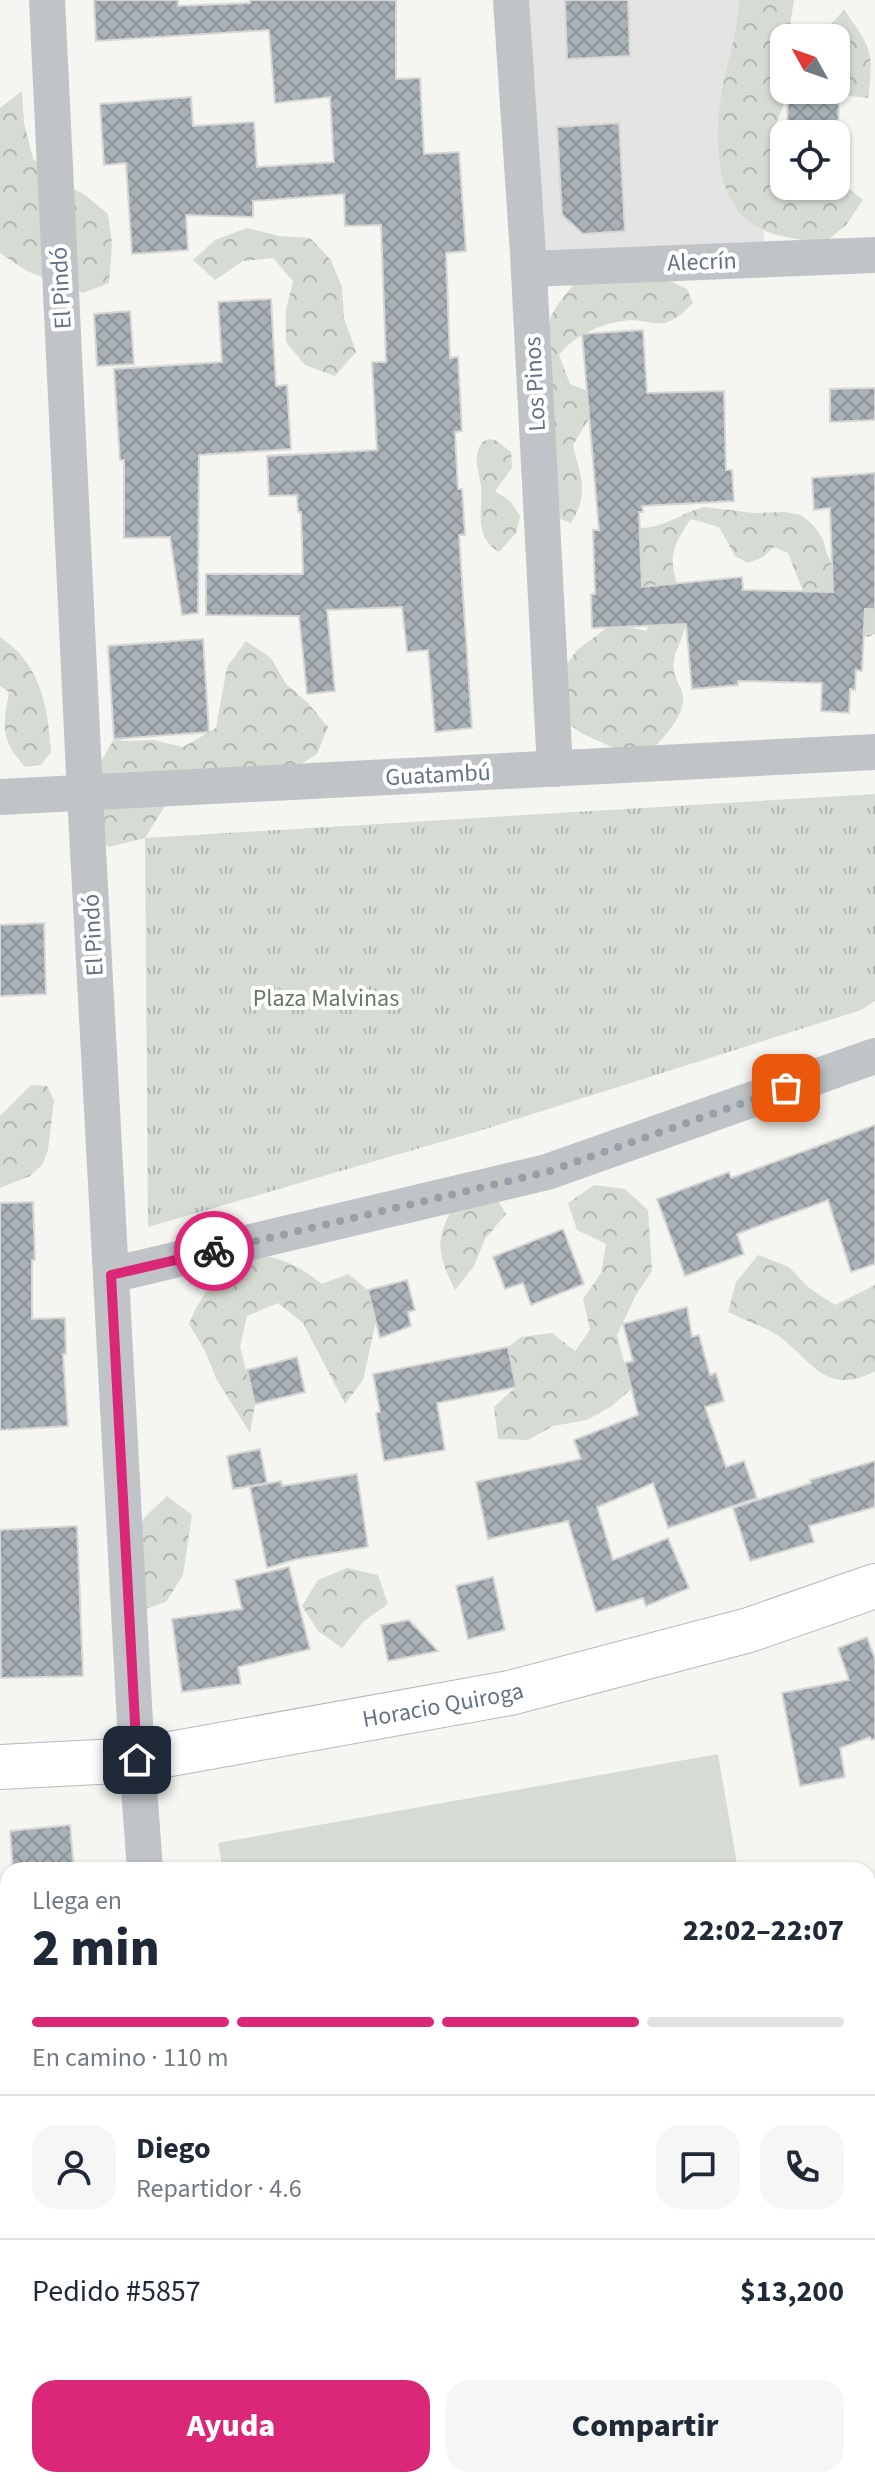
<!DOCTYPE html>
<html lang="es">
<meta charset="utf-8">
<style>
body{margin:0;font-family:"Source Sans 3",sans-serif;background:#f6f6f7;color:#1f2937;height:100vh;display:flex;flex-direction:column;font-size:30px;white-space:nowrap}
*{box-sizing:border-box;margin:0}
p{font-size:26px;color:#747a83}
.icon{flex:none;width:44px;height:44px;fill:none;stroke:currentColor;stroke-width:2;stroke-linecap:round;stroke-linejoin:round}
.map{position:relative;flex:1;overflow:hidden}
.panel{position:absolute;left:0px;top:1862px;width:876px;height:626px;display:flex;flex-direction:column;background:#fff;border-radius:24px 24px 0 0;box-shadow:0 2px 6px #0004}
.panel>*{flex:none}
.needle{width:52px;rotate:310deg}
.controls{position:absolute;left:770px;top:24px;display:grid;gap:16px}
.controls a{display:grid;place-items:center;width:80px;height:80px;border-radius:16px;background:#fff;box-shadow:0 2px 6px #0004;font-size:40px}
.pin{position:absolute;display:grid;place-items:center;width:68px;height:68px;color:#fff;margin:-34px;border-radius:16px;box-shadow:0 4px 12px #0006}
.courier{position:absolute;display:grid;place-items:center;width:80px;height:80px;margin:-40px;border:6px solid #db2777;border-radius:50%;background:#fff;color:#222;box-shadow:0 2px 10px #0007}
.summary em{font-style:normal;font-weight:800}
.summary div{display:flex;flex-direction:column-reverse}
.summary{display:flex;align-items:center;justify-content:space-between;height:136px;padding:0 32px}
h1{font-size:52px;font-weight:800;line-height:60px}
.bar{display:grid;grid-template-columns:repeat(4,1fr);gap:12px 8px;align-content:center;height:96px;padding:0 32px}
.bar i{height:10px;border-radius:6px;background:#e0e1e3}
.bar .current{background:#db2777}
.bar p{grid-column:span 4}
.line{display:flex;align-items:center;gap:20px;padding:0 32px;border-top:2px solid #e0e1e3}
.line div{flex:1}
.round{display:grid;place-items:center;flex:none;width:84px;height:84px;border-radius:24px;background:#f6f6f7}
.cta{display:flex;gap:16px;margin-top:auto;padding:16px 32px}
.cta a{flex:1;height:92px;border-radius:24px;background:#db2777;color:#fff;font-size:32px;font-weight:800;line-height:92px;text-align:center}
.cta a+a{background:#f6f6f7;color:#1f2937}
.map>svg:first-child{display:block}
</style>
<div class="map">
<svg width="875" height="2487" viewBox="0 0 875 2487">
<defs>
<pattern id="forest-crowns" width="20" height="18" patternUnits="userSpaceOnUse" patternTransform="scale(2)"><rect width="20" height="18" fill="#d6dcd3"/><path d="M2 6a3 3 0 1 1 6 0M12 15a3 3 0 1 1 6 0" fill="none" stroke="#b1b7b1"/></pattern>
<pattern id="park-tufts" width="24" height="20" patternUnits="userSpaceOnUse" patternTransform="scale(2)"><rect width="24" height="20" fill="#d6dcd3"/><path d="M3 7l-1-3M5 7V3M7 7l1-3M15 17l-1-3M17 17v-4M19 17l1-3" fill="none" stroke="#b1b7b1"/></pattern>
<pattern id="building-cross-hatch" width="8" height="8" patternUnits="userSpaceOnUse" patternTransform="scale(2)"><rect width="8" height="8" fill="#a9b1b6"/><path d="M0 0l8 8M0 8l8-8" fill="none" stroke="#8d9499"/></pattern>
</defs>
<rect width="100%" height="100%" fill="#f5f5f2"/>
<path fill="#e3e4e3" d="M527,0H755L764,245L544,252Z"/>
<g fill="url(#forest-crowns)">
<path d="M739,0H794L788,38H784V90H792L783,106L772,134L784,159V186H836V181H840L863,200L846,225L824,243C804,240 777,238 759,228C713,204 714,135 722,90C728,58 738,33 739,0Z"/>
<path d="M844,10C870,45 875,53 868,98L839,95L833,90H836V38H818Z"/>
<path d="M22,91L24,123L33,159L58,180L85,195L108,214L112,244L109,283L83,293L27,271L0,253V108Z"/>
<path d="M247,228L279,236L310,238L331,260L342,287L344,318L356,352L335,376L305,365L286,342V310L293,281L273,258L243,261L215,280L193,260L215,240Z"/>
<path d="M657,275L687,289L693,303C686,310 678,318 668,322C657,326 643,320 631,320C605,322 575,334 559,355L570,384L602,397L573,445C580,476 590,493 571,523L555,517L548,331L551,316L558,304L578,279Z"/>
<path d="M490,439L497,441L511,452L512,468L495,491L511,502L520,516L516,533L499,552C473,536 483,512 481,487C479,469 472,459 482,442Z"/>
<path d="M704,507L754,513L785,512L801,515L813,525L823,539L827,554L854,609H875V634L868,637L839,627L805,597L788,553L774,547L763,557L748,563L735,556L719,527L691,519C657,566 680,572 685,619C687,634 676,645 674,660C672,671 676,679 681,689C690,711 667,733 654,748L625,753L581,733L568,723L567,664L577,650L613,623L646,631L652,618L629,540L640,528C663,528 682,513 704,507Z"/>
<path d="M0,637C41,664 48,707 51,752L41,765L25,767C0,739 3,728 9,692L0,686Z"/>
<path d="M246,641L271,658L286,684L308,703L328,727L317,754L265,786L183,787L163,809L145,838L109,847L88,825L99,765L114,739L124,741L154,740L183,747L216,728L227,667Z"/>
<path d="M31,1085L47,1086L54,1100L48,1150L42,1165L30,1176L0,1188V1116Z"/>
<path d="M594,1185L625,1189L648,1210L652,1271L636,1295L617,1335L631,1389L612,1406L587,1420L553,1426L528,1440L498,1439L494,1407L516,1387L508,1347L521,1337L552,1333L575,1351L590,1330L583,1299L601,1273L606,1244L577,1230L568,1203Z"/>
<path d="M491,1189L506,1214L485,1239L474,1266L455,1290C433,1246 437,1237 459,1195Z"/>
<path d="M243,1253C278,1256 294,1262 322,1284L348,1274L368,1290L376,1321L363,1380L345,1404L303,1323L278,1303L247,1316L240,1347L255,1404L250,1433L217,1380L205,1351L189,1324C202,1292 217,1275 243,1253Z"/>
<path d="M758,1255L789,1267L809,1288L835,1305L875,1285V1371C829,1395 816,1367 784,1340C771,1329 744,1320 728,1312L736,1282Z"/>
<path d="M167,1496L192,1515L183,1575L166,1602L136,1612L131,1549L144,1518Z"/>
<path d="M347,1568L378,1575L388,1604L364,1621L342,1648L318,1631L302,1606L318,1580Z"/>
</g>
<path fill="url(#park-tufts)" d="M875,794V1001L861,1010L482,1130L148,1227L145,838Z"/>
<g fill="#d6dcd3">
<path d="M718,1754L738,1870H223L218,1843Z"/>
<path d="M868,1952H875V2095H872L868,2059Z"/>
</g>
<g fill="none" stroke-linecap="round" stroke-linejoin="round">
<g stroke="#bbc5ca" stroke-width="11">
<path d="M868,2360L875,2356"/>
<path d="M629,2487L643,2480"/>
</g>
</g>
<g fill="url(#building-cross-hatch)" stroke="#d6d6d4" stroke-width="2">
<path d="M94,0H178V6L250,3V0H396V79L420,78L424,154L459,152L466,251L446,253L450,358L458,357L462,431L455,432L458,489H462L465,535H459L472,728L435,732L428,650L407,652L402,607L327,610L335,691L307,694L299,616L206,615V574H303L301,512H298L297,495L269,496L267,456L377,450L372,362H386L381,225L345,226L344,194L253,201V217L186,215L188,250L132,254L126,163L104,165L100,104L191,97L193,126L254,122L257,167L334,162L330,97L275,103L269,30L96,41Z"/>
<path d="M565,0H628L630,56L567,59Z"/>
<path d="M788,94L839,95L838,134H787Z"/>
<path d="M619,123L625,231L583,234L562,215L557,127Z"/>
<path d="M271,299L276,386L287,385L291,449L199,455L198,613L182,615L170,537L124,538V460H120L114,369L222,362L218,302Z"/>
<path d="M130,311L134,364L97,366L94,314Z"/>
<path d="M643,330L647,393L724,391L726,470H732L734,501L642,506L643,512H639L642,587L742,577L743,590L833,592L830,508L814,510L812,478L875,473V609H865L862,671L856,670L855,690L850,689L849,713L821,711L822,683L738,681V685L692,689L686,624L592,628L591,594H595L593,530H599L582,334Z"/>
<path d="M875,388V420L830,422V389Z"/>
<path d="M203,639L209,732L114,739L108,646Z"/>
<path d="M44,923L46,994L0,996V925Z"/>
<path d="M875,1125V1264L851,1272L828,1200L737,1234L744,1254L685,1276L657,1199L729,1172L731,1178Z"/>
<path d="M33,1202L35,1260H32V1319L65,1318L66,1354H63L68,1426L0,1430V1203Z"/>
<path d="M563,1229L584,1284L531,1305L523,1283L505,1289L493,1257Z"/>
<path d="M407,1280L415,1310L408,1312L411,1326L380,1338L368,1290Z"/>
<path d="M687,1307L692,1337L699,1335L710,1375L716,1373L724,1401L705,1407L726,1467L744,1461L757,1498L668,1528L653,1483L597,1507L613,1560L668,1538L689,1588L646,1606L643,1598L596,1612L568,1521L488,1539L476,1482L581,1459L574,1440L638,1415L625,1363L633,1361L623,1324Z"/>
<path d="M508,1347L516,1387L437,1403L445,1450L384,1461L376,1413L380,1412L373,1374Z"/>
<path d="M297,1357L305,1392L255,1404L247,1370Z"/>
<path d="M260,1449L267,1483L233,1489L227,1456Z"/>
<path d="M875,1461V1507L809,1526L814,1542L750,1561L733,1508L811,1483L810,1480Z"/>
<path d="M357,1474L368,1547L297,1559L267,1568L250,1487L281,1481L282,1486Z"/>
<path d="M77,1526L83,1676L1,1678L0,1530Z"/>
<path d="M289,1567L310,1649L238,1667L241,1684L182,1692L172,1619L242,1609L235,1580Z"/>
<path d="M493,1577L505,1630L468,1639L456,1586Z"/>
<path d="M409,1620L438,1651L388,1661L381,1625Z"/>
<path d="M867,1637L875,1659V1739L871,1740L870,1737L840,1748L845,1777L800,1786L782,1693L849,1680L838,1648Z"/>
<path d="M70,1825L74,1870H13L10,1831Z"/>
</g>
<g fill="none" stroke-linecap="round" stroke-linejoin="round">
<defs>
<g id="secondary">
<path id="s1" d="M0,1767L137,1760L510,1693L749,1630L875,1586"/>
</g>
</defs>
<use href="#secondary" stroke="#b5b9be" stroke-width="46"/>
<g stroke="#c0c4c7" stroke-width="36">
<path d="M47,0L85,794L137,1760L145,1870"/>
<path d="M511,0L528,254L555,769"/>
<path d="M529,269L875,255"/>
<path d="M0,797L875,752"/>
<path d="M111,1275L547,1172L875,1056"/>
<path d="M0,2402L8,2401"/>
<path d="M189,2480L190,2487"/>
</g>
<use href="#secondary" stroke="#fff" stroke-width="44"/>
</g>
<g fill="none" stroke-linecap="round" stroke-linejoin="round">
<path stroke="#97a0a9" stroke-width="8" stroke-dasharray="0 14.4" d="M214,1251L547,1172L786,1088"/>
<path stroke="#db2777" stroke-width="10" d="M137,1760L111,1275L214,1251"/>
</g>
<g text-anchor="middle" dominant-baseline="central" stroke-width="8" stroke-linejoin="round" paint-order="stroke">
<g font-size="24" fill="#657382" stroke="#fff">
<text transform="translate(702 262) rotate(-2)">Alecrín</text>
<text transform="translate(61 288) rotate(-93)">El Pindó</text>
<text transform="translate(535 384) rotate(-93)">Los Pinos</text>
<text transform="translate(438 775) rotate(-3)">Guatambú</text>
<text transform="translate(93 935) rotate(-93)">El Pindó</text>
<text stroke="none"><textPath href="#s1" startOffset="448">Horacio Quiroga</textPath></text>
</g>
<g font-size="24" fill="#677963" stroke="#fff">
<text x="326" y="998">Plaza Malvinas</text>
</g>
</g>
</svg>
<div class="controls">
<a><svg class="needle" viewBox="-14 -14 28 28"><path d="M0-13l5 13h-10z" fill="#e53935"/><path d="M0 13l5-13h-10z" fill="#747a83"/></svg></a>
<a><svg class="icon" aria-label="locate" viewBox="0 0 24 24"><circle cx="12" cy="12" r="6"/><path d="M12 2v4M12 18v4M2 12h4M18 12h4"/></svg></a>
</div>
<div class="pin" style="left:786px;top:1088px;background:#ea580c"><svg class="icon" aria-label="bag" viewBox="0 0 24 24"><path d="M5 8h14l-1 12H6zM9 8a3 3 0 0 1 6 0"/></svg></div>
<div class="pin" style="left:137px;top:1760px;background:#1f2937"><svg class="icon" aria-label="home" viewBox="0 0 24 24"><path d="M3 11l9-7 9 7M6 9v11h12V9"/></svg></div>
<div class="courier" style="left:214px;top:1251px"><svg class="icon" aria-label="bike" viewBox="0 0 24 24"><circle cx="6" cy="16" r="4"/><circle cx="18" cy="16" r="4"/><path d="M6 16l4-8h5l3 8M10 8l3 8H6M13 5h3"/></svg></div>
<section class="panel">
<div class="summary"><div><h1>2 min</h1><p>Llega en</p></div><em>22:02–22:07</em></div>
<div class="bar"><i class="current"></i><i class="current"></i><i class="current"></i><i></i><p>En camino · 110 m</p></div>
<div class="line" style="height:144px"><a class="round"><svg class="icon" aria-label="person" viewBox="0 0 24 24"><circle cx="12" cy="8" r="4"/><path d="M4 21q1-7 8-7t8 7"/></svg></a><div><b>Diego</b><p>Repartidor · 4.6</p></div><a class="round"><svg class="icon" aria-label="chat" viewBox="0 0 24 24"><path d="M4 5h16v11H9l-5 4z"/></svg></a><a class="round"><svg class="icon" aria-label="phone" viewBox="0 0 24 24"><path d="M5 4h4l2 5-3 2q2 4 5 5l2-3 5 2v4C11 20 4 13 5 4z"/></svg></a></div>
<div class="line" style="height:104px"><div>Pedido #5857</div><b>$13,200</b></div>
<div class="cta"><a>Ayuda</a><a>Compartir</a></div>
</section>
</div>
